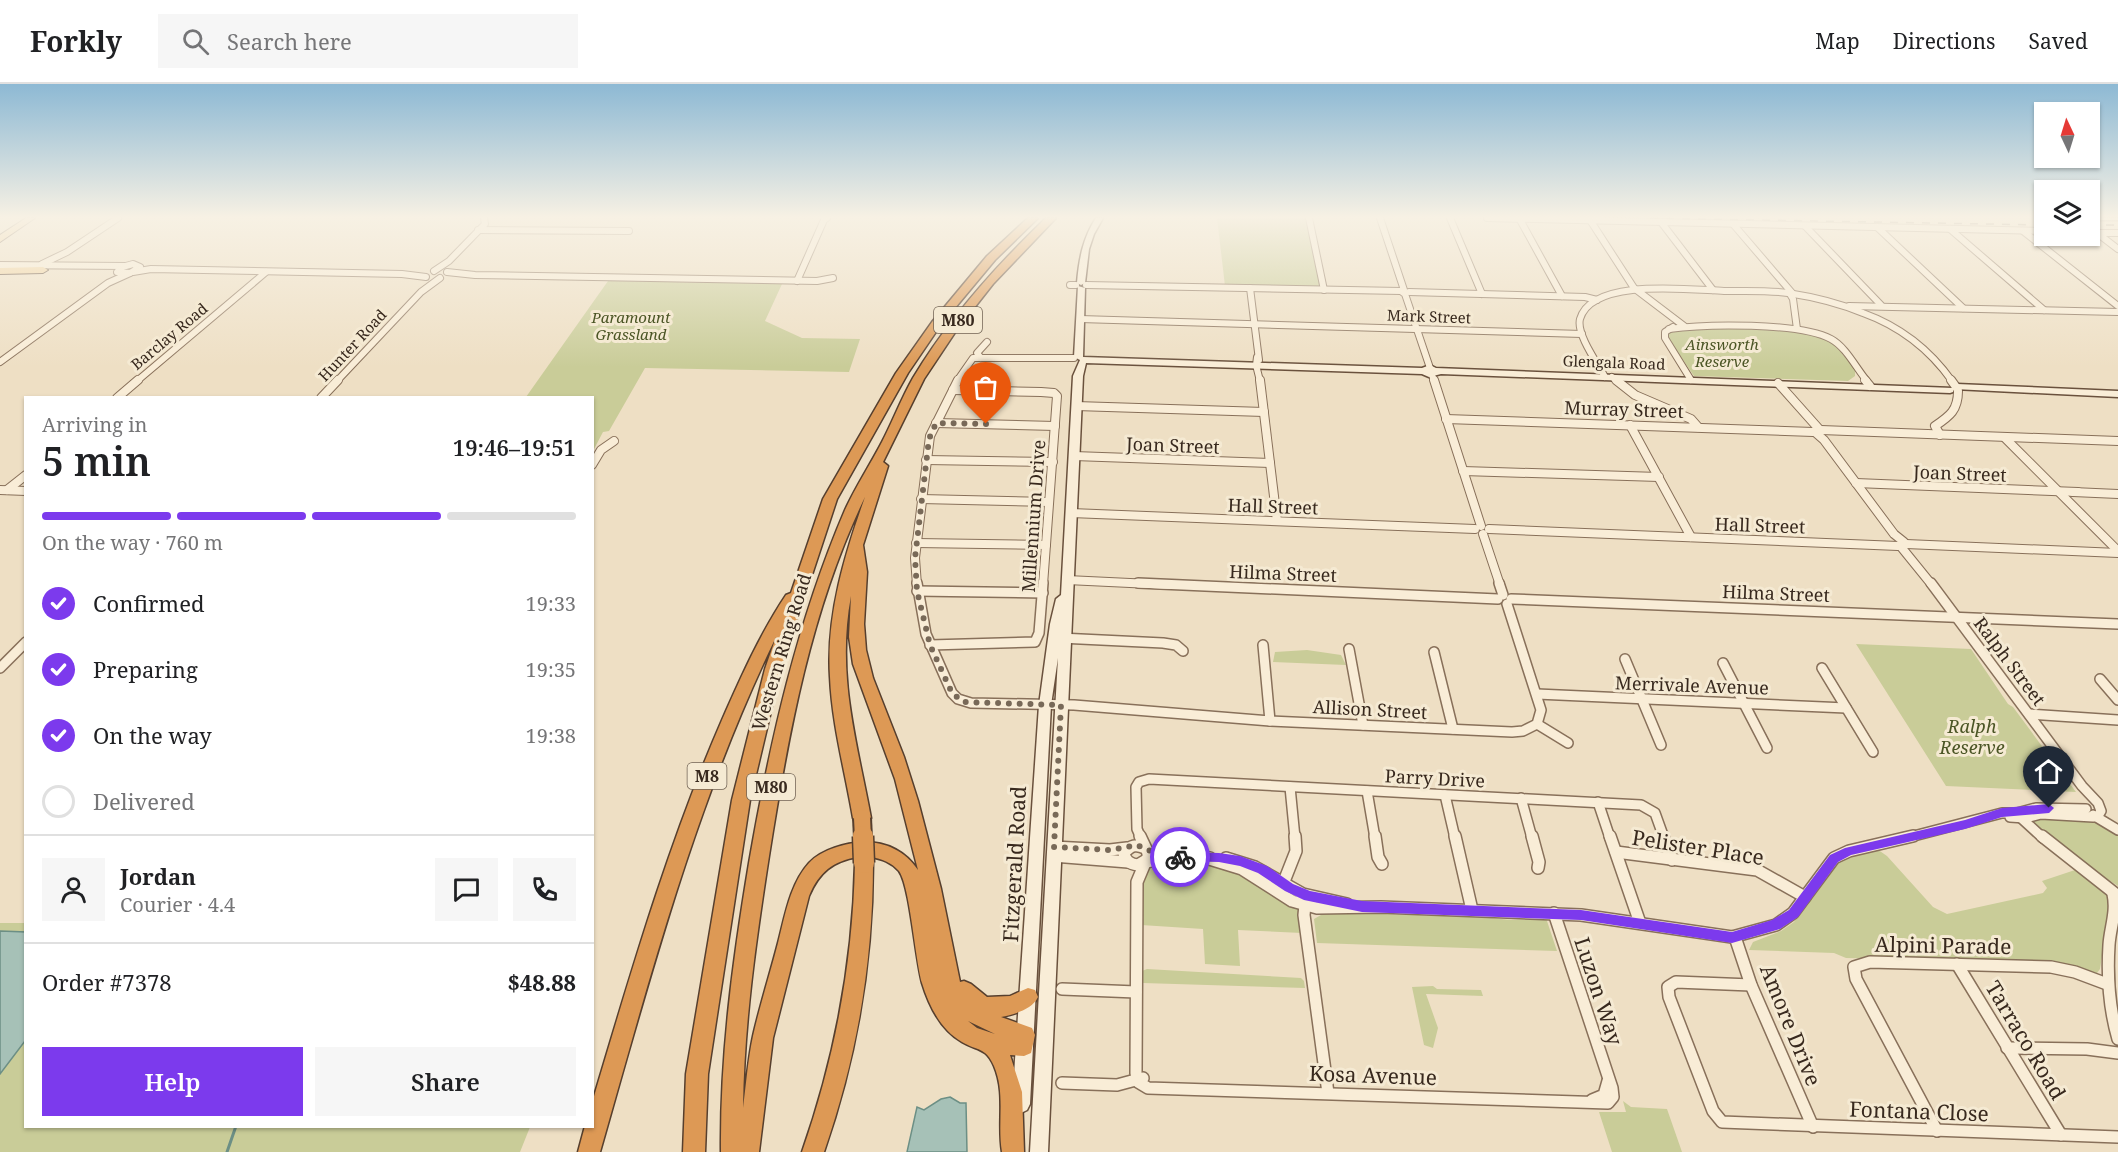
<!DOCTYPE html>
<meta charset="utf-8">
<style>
body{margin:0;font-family:"Noto Serif",serif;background:#f6f6f6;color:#202124;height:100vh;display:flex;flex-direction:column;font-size:22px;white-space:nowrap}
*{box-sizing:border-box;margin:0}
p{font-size:20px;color:#757577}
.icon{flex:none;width:33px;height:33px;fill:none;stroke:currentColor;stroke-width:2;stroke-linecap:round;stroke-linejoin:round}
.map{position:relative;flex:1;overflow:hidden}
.details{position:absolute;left:24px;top:312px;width:570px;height:732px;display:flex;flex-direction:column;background:#fff;border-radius:0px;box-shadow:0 2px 4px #0004}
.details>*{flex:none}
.needle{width:39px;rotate:356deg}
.fabs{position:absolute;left:2034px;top:18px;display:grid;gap:12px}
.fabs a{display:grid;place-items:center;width:66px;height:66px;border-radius:0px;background:#fff;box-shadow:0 2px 4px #0004;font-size:30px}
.pin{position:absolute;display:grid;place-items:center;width:51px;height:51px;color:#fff;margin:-62px -26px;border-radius:50% 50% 50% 0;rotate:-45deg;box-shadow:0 0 6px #0007}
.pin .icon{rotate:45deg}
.courier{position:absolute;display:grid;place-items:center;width:60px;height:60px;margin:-30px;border:4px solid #7c3aed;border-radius:50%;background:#fff;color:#222;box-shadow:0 2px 8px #0007}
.summary em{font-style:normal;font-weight:600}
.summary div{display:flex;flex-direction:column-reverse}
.summary{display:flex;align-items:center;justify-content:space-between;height:102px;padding:0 18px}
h1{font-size:39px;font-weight:600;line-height:45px}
.bar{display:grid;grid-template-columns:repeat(4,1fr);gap:9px 6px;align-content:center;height:72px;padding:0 18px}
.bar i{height:8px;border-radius:4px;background:#e0e0e0}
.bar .active{background:#7c3aed}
.bar p{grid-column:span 4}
.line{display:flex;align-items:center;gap:15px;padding:0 18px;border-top:2px solid #e0e0e0}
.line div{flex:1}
.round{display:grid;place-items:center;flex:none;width:63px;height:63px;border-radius:0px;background:#f6f6f6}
ol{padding:0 18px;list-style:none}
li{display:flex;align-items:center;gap:18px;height:66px}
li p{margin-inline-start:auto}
li .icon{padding:6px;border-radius:50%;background:#7c3aed;color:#fff;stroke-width:4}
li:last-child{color:#757577}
li i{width:33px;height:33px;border:3px solid #e0e0e0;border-radius:50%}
.action{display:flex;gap:12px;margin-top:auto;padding:12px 18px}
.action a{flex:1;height:69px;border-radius:0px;background:#7c3aed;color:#fff;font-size:24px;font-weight:600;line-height:69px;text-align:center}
.action a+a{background:#f6f6f6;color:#202124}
header{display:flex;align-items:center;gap:36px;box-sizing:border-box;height:84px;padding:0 30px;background:#fff;border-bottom:2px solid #e0e0e0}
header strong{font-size:28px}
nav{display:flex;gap:33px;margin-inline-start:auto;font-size:21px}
.search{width:420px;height:54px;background:#f6f6f6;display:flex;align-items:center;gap:15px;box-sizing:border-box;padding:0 21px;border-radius:0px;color:#757577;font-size:22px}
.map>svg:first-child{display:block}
</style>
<header>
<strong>Forkly</strong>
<div class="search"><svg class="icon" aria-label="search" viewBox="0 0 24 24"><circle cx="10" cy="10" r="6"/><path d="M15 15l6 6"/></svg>Search here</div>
<nav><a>Map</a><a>Directions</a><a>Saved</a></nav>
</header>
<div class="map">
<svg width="2118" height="1068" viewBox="0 0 2118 1068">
<rect width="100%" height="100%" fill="#eedfc4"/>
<g fill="#c9cc98">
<path d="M1217,134H1305L1321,204L1225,202Z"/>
<path d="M608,197L782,200L765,237L802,254L860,255L849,288L645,284L609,347L603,348L593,367L592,314L526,313Z"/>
<path d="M1687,243L1792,246L1817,250L1834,260L1855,285V292L1848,297L1694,292L1668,254L1669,247Z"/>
<path d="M1856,560L1971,565L2008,620L2013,623L2076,708L1946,702Z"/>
<path d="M1307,566L1341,571L1346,581L1273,578L1275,568Z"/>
<path d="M2070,733L2095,736L2118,748V802L2077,776L2028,735Z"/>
<path d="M1874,763L1887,772L1933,823L1947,830L2043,809L2047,804L2042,797L2078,785L2108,807L2109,828L2100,885L2097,889L2056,879L1846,874L1834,869L1749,866L1753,858L1781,847L1794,838L1839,775Z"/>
<path d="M1155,777L1220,779L1297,822L1300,826L1302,849L1238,846L1240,882L1205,880L1203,845L1141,841C1141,819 1136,792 1155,777Z"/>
<path d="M1347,826L1353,829L1449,832L1452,830L1511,836L1546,834L1557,867L1317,859L1314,835L1321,831L1320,827Z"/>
<path d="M0,839H25L26,1042L530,1043L520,1068H0Z"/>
<path d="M1147,885L1301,894L1304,897L1305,904L1143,899L1142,887Z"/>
<path d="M1433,902L1437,905L1481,906L1483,912L1426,910L1438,944L1433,964L1424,961L1412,903Z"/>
<path d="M1623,1017L1631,1023L1667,1025L1682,1068H1612L1599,1028H1626Z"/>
</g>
<g fill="#a6c1b7" stroke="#6c8f85" stroke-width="1.5">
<path d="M0,847L26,848L25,957L0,990Z"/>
<path d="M950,1013L960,1019H966L967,1068H907L917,1023L924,1026L941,1015Z"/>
</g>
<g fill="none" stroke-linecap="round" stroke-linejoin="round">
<path stroke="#6c8f85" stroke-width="3" d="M227,1068L236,1042"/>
<defs>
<g id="street-far3">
<path d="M1309,134L1324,206"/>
<path d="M1380,134L1404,206"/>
<path d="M1450,134L1482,210"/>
<path d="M1487,134L2044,147"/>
<path d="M1519,134L1562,212"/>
<path d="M1590,136L1634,204L1684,242"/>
<path d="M1661,138L1713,206"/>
<path d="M1733,140L1793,210"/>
<path d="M1805,142L1881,221"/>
<path d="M1877,143L1963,224"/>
<path d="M1950,145L2044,226"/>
<path d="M478,146L629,147"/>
<path d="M2023,147L2118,222"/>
<path d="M2090,149H2118"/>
<path d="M2097,149L2118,165"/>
<path d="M42,180L67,168L118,134"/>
<path d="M133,180L140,183L130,189L117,188L122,183Z"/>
<path d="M0,181L125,182"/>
<path d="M434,187L449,177L485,140L484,134"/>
<path d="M133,188L151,185L402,190L426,193"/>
<path d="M447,188L475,191L817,197L833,194"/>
<path d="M797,197L824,136L827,134"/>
<path d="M1070,201H1076"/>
<path d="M1086,201L1401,207"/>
<path d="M1250,204L1259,276"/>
<path d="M1401,207L1405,210L1430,284"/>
<path d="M1409,208L1585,213L1597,216"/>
<path d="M1790,210L1793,215L1797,245"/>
<path d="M1849,222L2118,228"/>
<path d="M1080,235L1582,250"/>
<path d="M1673,243L1665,248V254L1691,296"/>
<path d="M1669,245C1704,240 1800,238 1831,255C1846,263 1856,284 1867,297"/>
<path d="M1257,273L1256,281L1260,297"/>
<path d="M981,274L977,269L987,258"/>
<path d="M0,278L108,199L130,189"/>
<path d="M1432,291L1434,297"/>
<path d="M1605,293C1598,280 1576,250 1580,235C1592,193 1692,206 1724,207C1746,207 1767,206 1788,209C1814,213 1839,219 1863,229C1899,242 1930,266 1952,297"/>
<path d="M1612,293L1618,297"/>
<path d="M137,297L266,188"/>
<path d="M337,297L421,208L440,194"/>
<path d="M957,297L973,274H1074"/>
</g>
<g id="street-far2">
<path d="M1260,296L1277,437"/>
<path d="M1434,296L1481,442"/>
<path d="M1616,296L1635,311L1691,335L1698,343"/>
<path d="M1865,296L1870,302"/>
<path d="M1951,296L1956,303"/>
<path d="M1778,299L1819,345"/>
<path d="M953,306L1041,308L1054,309L1057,312L1043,501"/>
<path d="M117,314L138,296"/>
<path d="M321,314L338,296"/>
<path d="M1076,322L1264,328"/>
<path d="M1446,335L1813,348"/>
<path d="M936,339L1055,342"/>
<path d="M1630,341L1691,453"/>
<path d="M1821,346L2118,357"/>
<path d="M1816,349L1824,356L1894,450L1904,458"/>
<path d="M1940,351L1935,342C1950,332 1958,326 1958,307"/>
<path d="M2005,354L2118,467"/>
<path d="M1074,372L1270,379"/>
<path d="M926,376L1053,378"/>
<path d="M592,381L601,366L614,357"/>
<path d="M1463,387L1659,393"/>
<path d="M1856,399L2078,408"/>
<path d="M0,406L26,407"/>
<path d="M7,406L26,391"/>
<path d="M2073,408L2118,410"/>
<path d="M921,415L1049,418"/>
<path d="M1071,429L1475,445"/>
<path d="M1489,445L1898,462"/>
<path d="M1483,450L1500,501"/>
<path d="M916,459L1046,461"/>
<path d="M1906,460L2118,469"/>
<path d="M1902,464L1932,501"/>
<path d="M1067,496L1172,501"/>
<path d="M917,501L915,474L930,352L958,296"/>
</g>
<g id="street-far1">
<path d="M917,499L926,550L952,609L958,615L971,619L1074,621L1270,637L1512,648L1523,647L1537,640L1541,626L1507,520"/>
<path d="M1138,499L1498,515"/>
<path d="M1499,499L1503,511"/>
<path d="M1931,499L2082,702L2098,719L2101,727L2098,732L2093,733L2041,730L2025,734L2010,733"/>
<path d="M917,507L1043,509"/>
<path d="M1511,515L2118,540"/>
<path d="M1060,554L1163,559L1176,561L1183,567"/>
<path d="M930,561L1035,558L1039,549L1043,499"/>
<path d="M1263,561L1270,637"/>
<path d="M1349,565L1363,641"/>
<path d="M1434,568L1453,645"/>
<path d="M1625,575L1661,661"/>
<path d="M1723,579L1767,664"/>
<path d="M0,584L26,558"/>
<path d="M1822,584L1873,668"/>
<path d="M2100,595L2118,616"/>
<path d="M1537,610L1846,624"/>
<path d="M2029,630L2118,636"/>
<path d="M1537,640L1568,659"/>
<path d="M1290,703L1295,754"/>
<path d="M1367,707L1375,754"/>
<path d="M1445,711L1455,754"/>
<path d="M1521,714L1532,754"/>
<path d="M1598,718L1610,754"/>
<path d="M2093,731L2118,746"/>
<path d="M2019,732L2043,754"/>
<path d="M1141,754L1137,745L1136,703L1139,698L1149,695L1641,721L1655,729L1664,754"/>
<path d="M1906,754L2002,729H2017L2036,724L2086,725"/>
</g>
<g id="street">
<path d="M1140,752L1148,769V775L1138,781C1130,780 1125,777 1124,769C1131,761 1136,760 1145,764"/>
<path d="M1375,752L1378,773L1382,780"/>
<path d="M1455,752L1472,826"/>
<path d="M1532,752L1539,778L1538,784"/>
<path d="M1610,752L1640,839"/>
<path d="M1663,752L1672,776"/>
<path d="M2042,752L2118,812"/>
<path d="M1054,763L1110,766L1127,764"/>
<path d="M1616,768L1757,786L1805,813"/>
<path d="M1053,772L1128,778"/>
<path d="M1206,774L1242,785L1292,817L1317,824L1381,823L1581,831L1732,853L1776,841L1793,829L1834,774L1849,767L1913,752"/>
<path d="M1226,774L1255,783L1303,810L1347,820"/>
<path d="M1146,778L1177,772L1210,774"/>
<path d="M1145,779L1137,798L1136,989L1138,998L1148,1004L1608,1019L1613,1013L1612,1004L1554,829"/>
<path d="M1283,800L1296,767L1295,752"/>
<path d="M2113,810C2117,828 2110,844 2109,861C2107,893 2109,924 2118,955"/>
<path d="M1305,821L1304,831L1328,1009"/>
<path d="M1735,853L1751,901L1813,1043"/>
<path d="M1957,880L2061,1051"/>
<path d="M1751,901L1676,898L1668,903L1669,913L1713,1027L1722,1038L2118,1053"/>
<path d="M1062,905L1136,908"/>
<path d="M2007,964L2087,965L2118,969"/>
<path d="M1062,999L1117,1001L1143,994"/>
<path d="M1592,1016L1604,1011L1608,997"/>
<path d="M1937,1047L1856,895L1854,883L1870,878L2051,883L2075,888L2107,900"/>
</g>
<g id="secondary">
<path d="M1096,134H1103L1094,150L1089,165L1085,199L1081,201L1077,199C1079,175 1083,154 1096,134Z"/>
<rect x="2090" y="134" width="28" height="2"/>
<path d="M1078,202L1085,204L1083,273L1422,284L1430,281L1436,284L1953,304L1954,301L1957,300L2118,307V313L1954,305L1953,308L1950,309L1441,290L1429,293L1422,290L1086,279L1083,292L1048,1068H1030L1058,574L1051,621L1030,1020L1027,1026L1021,1029L1015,1026L1012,1020L1039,621L1050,540L1056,515L1061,511L1073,292L1080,276L1074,273Z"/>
</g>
<g id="primary">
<path d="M26,134H35L0,158V151Z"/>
<path d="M0,184L43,183L48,186L43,189L0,190Z"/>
</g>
<g id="highway">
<path d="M1028,134H1038L995,176L940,242L908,289L837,415L781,585L750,716L708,990L705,1068H683L686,990L732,716L765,585L776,553C696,717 650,893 600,1068H578L585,1042H592V1019C631,889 668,760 722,636C741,593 760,550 786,511L791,509L823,415L896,289L932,238L987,172Z"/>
<path d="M1046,134H1056L993,200L956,247L924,295L883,378L888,382L863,461L867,488L864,540L866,566L873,594L904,673L918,717L941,805L960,898L964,897L971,900L987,913L1010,912L1028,904L1035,906L1038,913C1032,926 1014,930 1001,933L1032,944L1035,951L1031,969L1024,972L1010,971L1022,1008L1024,1068H1002C997,1039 1006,1010 994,982C986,963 977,967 962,958C941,946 929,922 922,899C915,874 910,802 899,787C891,778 882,775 871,773L873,779C873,879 857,973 824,1068H802C835,974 853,879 855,779L858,773C833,777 819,788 809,812L773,954L759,1068H721C720,970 733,875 749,779C770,658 797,538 845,426C856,402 870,381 882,358C893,337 901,315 913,294C949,234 996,182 1046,134ZM865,413C845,470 826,531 830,593C832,640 845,687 853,734L856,739L862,741L868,739L871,734C857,658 836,591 851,512L849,553L853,580L895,695L918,786C905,767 886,758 864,758C846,759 822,765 809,779C790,800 785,832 778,859C770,890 760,921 753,952C748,975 746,1001 743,1024C744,939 756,856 769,772C788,651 811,524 865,413ZM968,937L995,950L977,944Z"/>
</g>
</defs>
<use href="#street-far3" stroke="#88705a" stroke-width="8"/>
<use href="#street-far2" stroke="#88705a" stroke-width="10"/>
<use href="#street-far1" stroke="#88705a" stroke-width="12"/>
<use href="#street" stroke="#88705a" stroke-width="14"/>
<use href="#secondary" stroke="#6a513d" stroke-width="3"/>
<use href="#primary" stroke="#563f2e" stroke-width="2"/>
<use href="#highway" stroke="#563f2e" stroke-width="3"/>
<use href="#street-far3" stroke="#f9edd7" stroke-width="6"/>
<use href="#street-far2" stroke="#f9edd7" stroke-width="8"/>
<use href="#street-far1" stroke="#f9edd7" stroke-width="9"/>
<use href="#street" stroke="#f9edd7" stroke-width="11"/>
<use href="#secondary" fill="#f9edd7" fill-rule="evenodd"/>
<use href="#primary" fill="#f1d29c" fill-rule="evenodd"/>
<use href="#highway" fill="#d95" fill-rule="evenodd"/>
<g stroke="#38291e" stroke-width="1.5" stroke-dasharray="8 8" stroke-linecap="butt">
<path d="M1650,134L2044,141"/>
<path d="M2090,141H2118"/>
</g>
<defs>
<path id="highway-bridge-far1" d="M862,734L863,754"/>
<path id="highway-bridge" d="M863,752L864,779"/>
</defs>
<use href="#highway-bridge-far1" stroke="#563f2e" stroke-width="20" stroke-linecap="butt"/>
<use href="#highway-bridge" stroke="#563f2e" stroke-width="23" stroke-linecap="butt"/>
<use href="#highway-bridge-far1" stroke="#d95" stroke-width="16"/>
<use href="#highway-bridge" stroke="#d95" stroke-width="20"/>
</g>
<linearGradient id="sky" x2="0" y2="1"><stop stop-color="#8db9d4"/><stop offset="0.47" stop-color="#f7f1e4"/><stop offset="1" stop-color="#f7f1e4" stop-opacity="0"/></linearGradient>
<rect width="2118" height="283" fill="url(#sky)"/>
<path fill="#7c3aed" d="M2049,720L2054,724L2049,729L2002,733L1965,745L1851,771L1838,778L1798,833L1780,845L1732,859L1581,836L1362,828L1304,816L1285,807L1258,789L1240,782L1219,778L1180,777L1174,773L1180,768L1219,769L1240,772L1267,782L1293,800L1310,807L1362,817L1581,826L1732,848L1772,836L1789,826L1830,771L1845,764L1965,736L2002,724Z"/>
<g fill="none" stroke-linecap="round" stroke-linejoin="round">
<path stroke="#786958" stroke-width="6" stroke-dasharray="0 10.8" d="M986,340L936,339L929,355L915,474L917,507L930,561L952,609L963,618L1061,621L1054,763L1110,766L1137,761L1147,766L1180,773"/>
</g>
<g text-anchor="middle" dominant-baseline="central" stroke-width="6" stroke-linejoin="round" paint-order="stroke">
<g font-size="15" fill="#38291e" stroke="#f5ead3">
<text transform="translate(1429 232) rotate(2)">Mark Street</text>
<text transform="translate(169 252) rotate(-40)">Barclay Road</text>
<text transform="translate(352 261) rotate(-47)">Hunter Road</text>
<text transform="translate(1614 278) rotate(2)">Glengala Road</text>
</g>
<g font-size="15" font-style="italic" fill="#4b5525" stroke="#f5ead3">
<text x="631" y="233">Paramount<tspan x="631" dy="17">Grassland</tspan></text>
<text x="1722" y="260">Ainsworth<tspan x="1722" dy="17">Reserve</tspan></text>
</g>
<g fill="#f5ead3" stroke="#716354" stroke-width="1.5">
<rect x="934" y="223" width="48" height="26" rx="4.5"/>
<rect x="687.5" y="679" width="39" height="26" rx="4.5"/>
<rect x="747" y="690" width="48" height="26" rx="4.5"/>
</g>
<g font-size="16" font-weight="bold" fill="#38291e">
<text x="958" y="236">M80</text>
<text x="707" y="692">M8</text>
<text x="771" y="703">M80</text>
</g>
<g font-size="18" fill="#38291e" stroke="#f5ead3">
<text transform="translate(1624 325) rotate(2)">Murray Street</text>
<text transform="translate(1173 361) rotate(2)">Joan Street</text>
<text transform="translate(1960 389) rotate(2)">Joan Street</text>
<text transform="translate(1273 422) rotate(2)">Hall Street</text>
<text transform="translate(1033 432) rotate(-86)">Millennium Drive</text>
<text transform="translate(1760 441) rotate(2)">Hall Street</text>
<text transform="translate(1283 489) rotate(2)">Hilma Street</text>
<text transform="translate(1776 509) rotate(2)">Hilma Street</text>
<text transform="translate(781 568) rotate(-73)">Western Ring Road</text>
<text transform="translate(2010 577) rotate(53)">Ralph Street</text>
<text transform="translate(1692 601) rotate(2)">Merrivale Avenue</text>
<text transform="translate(1370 625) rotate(3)">Allison Street</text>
<text transform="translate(1435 694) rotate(3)">Parry Drive</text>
</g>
<g font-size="18" font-style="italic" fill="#4b5525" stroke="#f5ead3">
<text x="1972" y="642">Ralph<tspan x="1972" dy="21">Reserve</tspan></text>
</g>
<g font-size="21" fill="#38291e" stroke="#f5ead3">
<text transform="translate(1698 763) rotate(9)">Pelister Place</text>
<text transform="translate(1014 780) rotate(-87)">Fitzgerald Road</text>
<text transform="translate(1943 861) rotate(1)">Alpini Parade</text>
<text transform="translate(1599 907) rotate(72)">Luzon Way</text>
<text transform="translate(1791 941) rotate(68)">Amore Drive</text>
<text transform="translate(2026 956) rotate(59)">Tarraco Road</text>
<text transform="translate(1373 991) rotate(2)">Kosa Avenue</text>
<text transform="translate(1919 1027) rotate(2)">Fontana Close</text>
</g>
</g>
</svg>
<div class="fabs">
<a><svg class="needle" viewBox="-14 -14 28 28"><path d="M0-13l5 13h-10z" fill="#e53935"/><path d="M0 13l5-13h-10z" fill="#757577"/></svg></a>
<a><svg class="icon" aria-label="layers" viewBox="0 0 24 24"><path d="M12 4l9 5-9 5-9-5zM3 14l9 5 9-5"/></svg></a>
</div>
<div class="pin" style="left:986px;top:340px;background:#ea580c"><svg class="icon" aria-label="bag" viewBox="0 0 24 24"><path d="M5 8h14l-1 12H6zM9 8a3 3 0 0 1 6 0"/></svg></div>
<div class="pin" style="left:2049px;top:724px;background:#1f2937"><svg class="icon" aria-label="home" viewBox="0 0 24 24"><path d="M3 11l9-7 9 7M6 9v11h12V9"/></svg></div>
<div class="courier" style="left:1180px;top:773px"><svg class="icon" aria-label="bike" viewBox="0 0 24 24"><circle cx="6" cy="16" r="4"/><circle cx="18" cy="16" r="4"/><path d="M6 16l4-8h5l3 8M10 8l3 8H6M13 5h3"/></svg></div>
<section class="details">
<div class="summary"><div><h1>5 min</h1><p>Arriving in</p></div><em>19:46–19:51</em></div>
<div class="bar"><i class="active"></i><i class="active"></i><i class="active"></i><i></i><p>On the way · 760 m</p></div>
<ol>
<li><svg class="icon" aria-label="check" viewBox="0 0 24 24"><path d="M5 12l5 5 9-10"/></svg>Confirmed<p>19:33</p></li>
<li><svg class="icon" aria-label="check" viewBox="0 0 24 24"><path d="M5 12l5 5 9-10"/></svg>Preparing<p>19:35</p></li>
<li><svg class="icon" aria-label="check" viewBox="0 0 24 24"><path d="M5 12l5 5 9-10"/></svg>On the way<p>19:38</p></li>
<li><i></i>Delivered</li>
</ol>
<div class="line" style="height:108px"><a class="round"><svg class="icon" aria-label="person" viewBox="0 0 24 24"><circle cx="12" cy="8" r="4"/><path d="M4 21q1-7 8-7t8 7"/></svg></a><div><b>Jordan</b><p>Courier · 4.4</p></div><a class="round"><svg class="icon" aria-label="chat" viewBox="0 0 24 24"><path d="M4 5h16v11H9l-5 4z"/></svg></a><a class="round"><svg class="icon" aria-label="phone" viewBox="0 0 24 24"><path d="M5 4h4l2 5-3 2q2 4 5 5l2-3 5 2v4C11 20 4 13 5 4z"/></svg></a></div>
<div class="line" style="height:78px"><div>Order #7378</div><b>$48.88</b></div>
<div class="action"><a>Help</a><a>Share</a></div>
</section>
</div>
